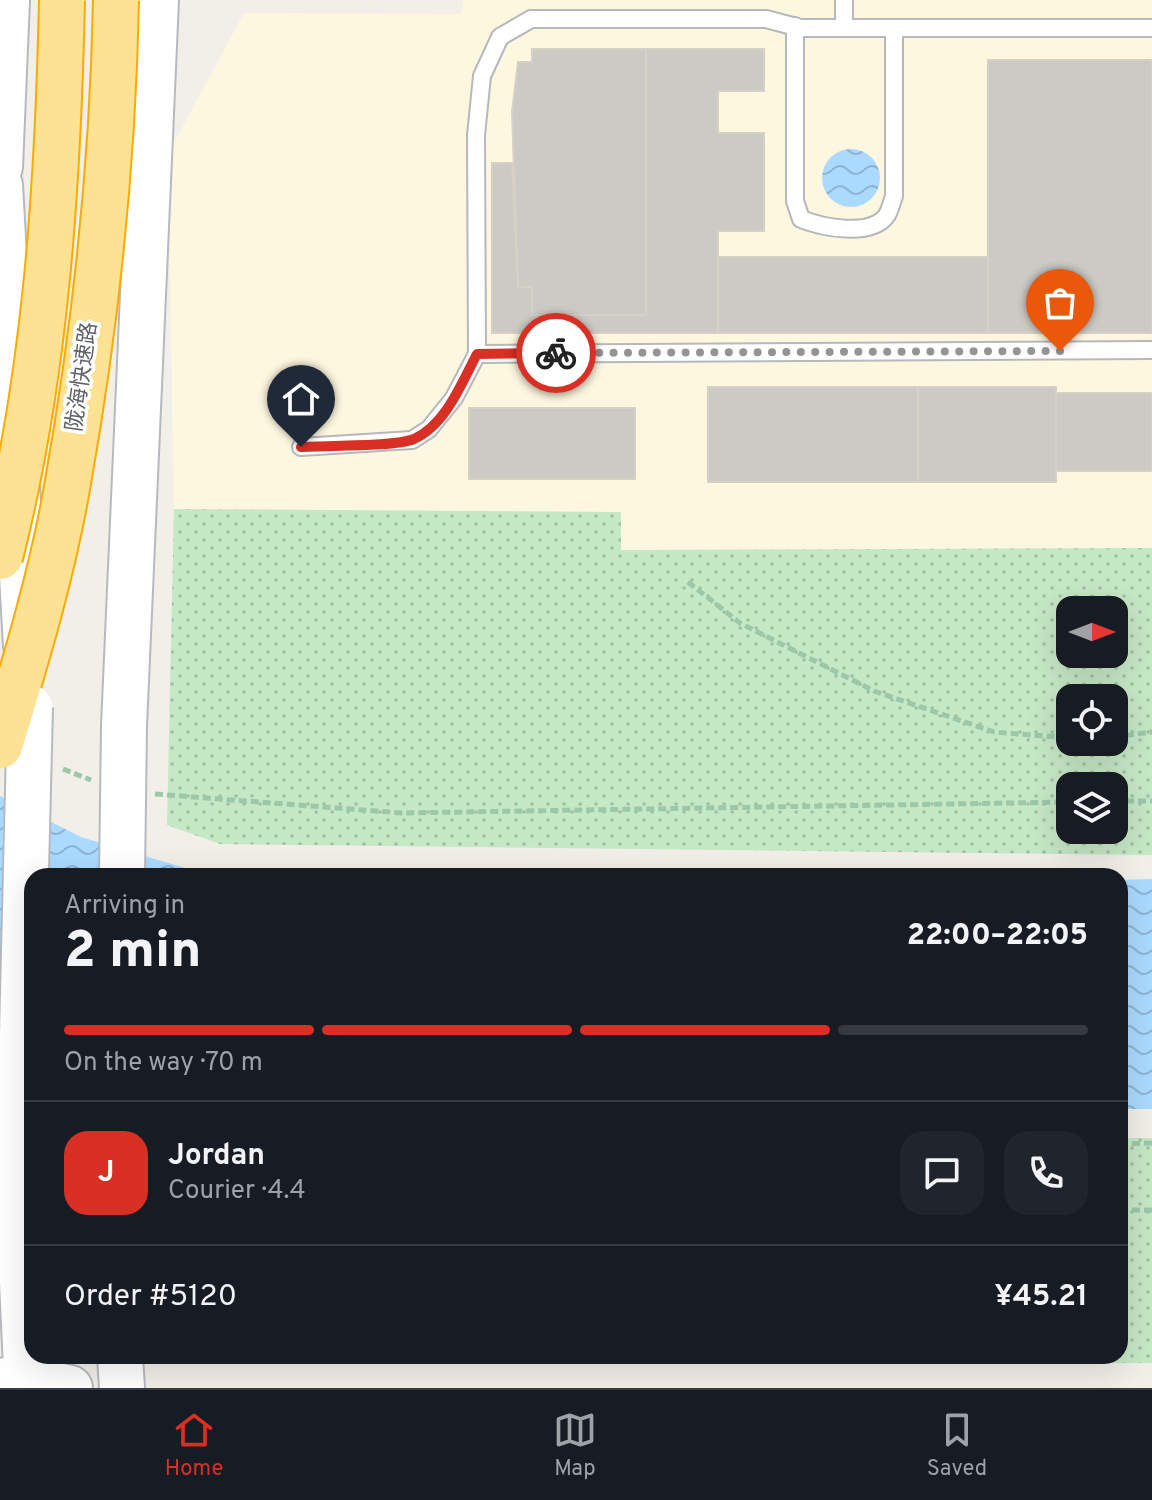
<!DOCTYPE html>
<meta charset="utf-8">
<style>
body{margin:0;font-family:Overpass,"Noto Sans SC",sans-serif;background:#20242c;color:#f1f3f6;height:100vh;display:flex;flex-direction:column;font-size:30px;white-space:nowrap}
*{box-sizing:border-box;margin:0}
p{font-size:26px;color:#9ea1a6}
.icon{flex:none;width:44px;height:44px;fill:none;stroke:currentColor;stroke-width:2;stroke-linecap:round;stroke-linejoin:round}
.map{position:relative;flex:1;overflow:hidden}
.sheet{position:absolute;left:24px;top:868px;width:1104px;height:496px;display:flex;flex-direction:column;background:#171b24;border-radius:24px;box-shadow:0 8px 32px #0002}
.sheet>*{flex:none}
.needle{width:52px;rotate:90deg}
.fabs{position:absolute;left:1056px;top:596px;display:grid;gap:16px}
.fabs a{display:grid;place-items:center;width:72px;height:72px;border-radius:16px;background:#171b24;box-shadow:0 8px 32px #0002;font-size:40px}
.pin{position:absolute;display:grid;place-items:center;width:68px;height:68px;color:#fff;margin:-82px -34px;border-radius:50% 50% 50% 0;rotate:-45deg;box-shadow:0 0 8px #0007}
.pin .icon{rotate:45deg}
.courier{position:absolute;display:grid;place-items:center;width:80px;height:80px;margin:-40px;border:6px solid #d93025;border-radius:50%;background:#fff;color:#222;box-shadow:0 2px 10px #0007}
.summary em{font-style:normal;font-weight:800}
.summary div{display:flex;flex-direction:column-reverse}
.summary{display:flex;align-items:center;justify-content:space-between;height:136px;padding:0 40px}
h1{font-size:52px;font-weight:800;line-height:60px}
.bar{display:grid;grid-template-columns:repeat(4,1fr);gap:12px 8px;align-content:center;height:96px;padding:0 40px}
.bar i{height:10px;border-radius:6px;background:#363941}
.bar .active{background:#d93025}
.bar p{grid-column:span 4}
.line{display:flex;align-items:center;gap:20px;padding:0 40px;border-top:2px solid #363941}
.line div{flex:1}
.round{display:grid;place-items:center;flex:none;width:84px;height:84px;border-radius:24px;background:#20242c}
.dock{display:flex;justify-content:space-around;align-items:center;height:112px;border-top:2px solid #363941;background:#171b24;font-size:22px;color:#9ea1a6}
.dock a{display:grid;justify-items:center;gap:4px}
.dock .active{color:#d93025}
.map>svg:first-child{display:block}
</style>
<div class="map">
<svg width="1152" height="1388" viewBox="0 0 1152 1388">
<defs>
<pattern id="park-dots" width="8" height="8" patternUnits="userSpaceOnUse" patternTransform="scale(2)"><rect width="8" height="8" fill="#c5e8c5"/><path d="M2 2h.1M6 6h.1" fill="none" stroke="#a3c0a4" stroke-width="1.8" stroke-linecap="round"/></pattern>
<pattern id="water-waves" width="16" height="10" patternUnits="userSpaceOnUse" patternTransform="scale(2)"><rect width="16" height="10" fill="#aadaff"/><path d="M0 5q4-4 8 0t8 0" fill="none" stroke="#8eb4d2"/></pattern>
</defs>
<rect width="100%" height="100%" fill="#f1efe8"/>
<path fill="#fef7e0" d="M463,0H1152V548L621,550L620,512L174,509L168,154L244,13L462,14Z"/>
<g fill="url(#park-dots)" fill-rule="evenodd">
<path d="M174,509L621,512V550L1152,548V855L220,844L167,825ZM1070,610H1114V654H1070ZM1070,698H1114V742H1070ZM1070,786H1114V830H1070Z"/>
<path d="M1120,1138H1152V1363H255L229,1356H1120Z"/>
</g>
<g fill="url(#water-waves)">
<circle cx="851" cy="178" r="29"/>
<path d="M0,796L81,837L212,876H32V1044L0,1029Z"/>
<path d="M1152,879V1109H1120V880Z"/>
</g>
<g fill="#cccac5" stroke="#d6d1c6" stroke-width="2">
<path d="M532,49H646V315H532V287H518L512,112L518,62H532Z"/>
<path d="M646,49H764V91H718V133H764V231H718V333H492V163H512L518,287H532V315H646Z"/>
<rect x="988" y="60" width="164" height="273"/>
<rect x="718" y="257" width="270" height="76"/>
<rect x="708" y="387" width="210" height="95"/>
<rect x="918" y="387" width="138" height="95"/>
<rect x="1056" y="393" width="96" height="78"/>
<rect x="469" y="408" width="166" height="71"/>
</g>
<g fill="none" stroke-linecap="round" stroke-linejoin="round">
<defs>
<g id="lane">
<path d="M844,0V28"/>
<path d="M795,26V201L801,219C821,227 871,238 887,215C890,210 892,202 894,196V28"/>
<path d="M477,354L1152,350"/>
<path d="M301,447L412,440L429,429L454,398L477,354L476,135L482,76L500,37L531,19H766L800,28H1152"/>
</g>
<g id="secondary">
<path d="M0,167L7,0"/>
<path d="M0,185L26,646"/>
<path d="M124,726L156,0"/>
<path d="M18,1197L27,1388"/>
<path d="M120,1356L122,1388"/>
<path d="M0,1381L26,1378L70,1388"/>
</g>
</defs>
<use href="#lane" stroke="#b5b8bc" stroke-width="20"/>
<use href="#secondary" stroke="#b6babf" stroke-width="48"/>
<g stroke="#9cc7a9" stroke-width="5" stroke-dasharray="8 4" stroke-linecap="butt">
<path d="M688,582L740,623L874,691L994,732L1070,738"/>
<path d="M1114,737L1152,732"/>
<path d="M63,769L91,780"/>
<path d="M155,794L402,813L1070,802"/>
<path d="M1114,801H1152"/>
<path d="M1120,1144L1152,1143"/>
<path d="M1120,1210H1152"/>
<path d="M170,1359L175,1356"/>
</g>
<use href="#lane" stroke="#fff" stroke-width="16"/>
<use href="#secondary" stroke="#fff" stroke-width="44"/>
<defs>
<g id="secondary-bridge">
<path d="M122,876L124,726"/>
<path d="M18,1197L30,707"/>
</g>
<g id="highway-bridge">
<path d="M0,557C46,375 58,186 62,0"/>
<path d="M0,746C26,660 53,571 68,482C96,324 113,160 116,0"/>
</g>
</defs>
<use href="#secondary-bridge" stroke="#b6babf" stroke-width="48" stroke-linecap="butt"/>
<use href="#highway-bridge" stroke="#f9ab00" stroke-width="48" stroke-linecap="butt"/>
<use href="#secondary-bridge" stroke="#fff" stroke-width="44"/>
<use href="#highway-bridge" stroke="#fde293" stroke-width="44"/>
</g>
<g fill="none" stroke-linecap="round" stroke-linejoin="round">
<path stroke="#929495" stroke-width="8" stroke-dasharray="0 14.4" d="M556,353L1060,351"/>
<path stroke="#d93025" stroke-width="10" d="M301,447C327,445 394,447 414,439C446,425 462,382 477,354L556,353"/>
</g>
<g text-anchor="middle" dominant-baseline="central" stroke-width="7" stroke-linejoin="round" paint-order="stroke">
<g font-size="22" fill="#5f6368" stroke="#fff">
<text transform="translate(83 377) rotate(-82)">陇海快速路</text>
</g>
</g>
</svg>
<div class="fabs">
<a><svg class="needle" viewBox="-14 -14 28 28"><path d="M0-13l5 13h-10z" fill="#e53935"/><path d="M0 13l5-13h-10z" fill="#9ea1a6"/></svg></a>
<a><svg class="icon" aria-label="locate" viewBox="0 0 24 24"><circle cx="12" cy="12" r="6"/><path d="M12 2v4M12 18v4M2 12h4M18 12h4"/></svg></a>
<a><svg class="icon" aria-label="layers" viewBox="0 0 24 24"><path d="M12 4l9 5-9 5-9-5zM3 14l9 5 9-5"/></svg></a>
</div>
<div class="pin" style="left:1060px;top:351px;background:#ea580c"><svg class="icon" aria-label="bag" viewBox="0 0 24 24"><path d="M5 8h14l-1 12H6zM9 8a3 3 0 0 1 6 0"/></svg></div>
<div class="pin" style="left:301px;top:447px;background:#1f2937"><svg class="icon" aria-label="home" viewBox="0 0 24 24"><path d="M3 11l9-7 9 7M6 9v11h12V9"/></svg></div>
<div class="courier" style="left:556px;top:353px"><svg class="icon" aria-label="bike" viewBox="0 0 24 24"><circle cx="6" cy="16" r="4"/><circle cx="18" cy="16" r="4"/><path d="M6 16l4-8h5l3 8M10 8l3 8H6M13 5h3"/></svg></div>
<section class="sheet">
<div class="summary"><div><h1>2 min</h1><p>Arriving in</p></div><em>22:00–22:05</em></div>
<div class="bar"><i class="active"></i><i class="active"></i><i class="active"></i><i></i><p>On the way · 70 m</p></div>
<div class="line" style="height:144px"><b class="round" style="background:#d93025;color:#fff">J</b><div><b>Jordan</b><p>Courier · 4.4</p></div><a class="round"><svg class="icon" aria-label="chat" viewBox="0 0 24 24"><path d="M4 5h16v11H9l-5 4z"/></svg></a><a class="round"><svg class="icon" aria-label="phone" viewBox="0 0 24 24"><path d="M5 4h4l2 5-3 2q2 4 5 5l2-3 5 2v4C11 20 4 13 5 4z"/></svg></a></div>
<div class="line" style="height:104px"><div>Order #5120</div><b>¥45.21</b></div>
</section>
</div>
<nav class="dock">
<a class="active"><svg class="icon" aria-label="home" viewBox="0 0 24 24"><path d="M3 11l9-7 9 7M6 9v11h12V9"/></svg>Home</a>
<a><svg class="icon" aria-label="map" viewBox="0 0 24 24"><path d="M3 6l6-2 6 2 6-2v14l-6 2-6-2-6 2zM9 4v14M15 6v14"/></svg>Map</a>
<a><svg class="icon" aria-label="saved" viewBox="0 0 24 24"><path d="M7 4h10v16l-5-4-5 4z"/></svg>Saved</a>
</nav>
